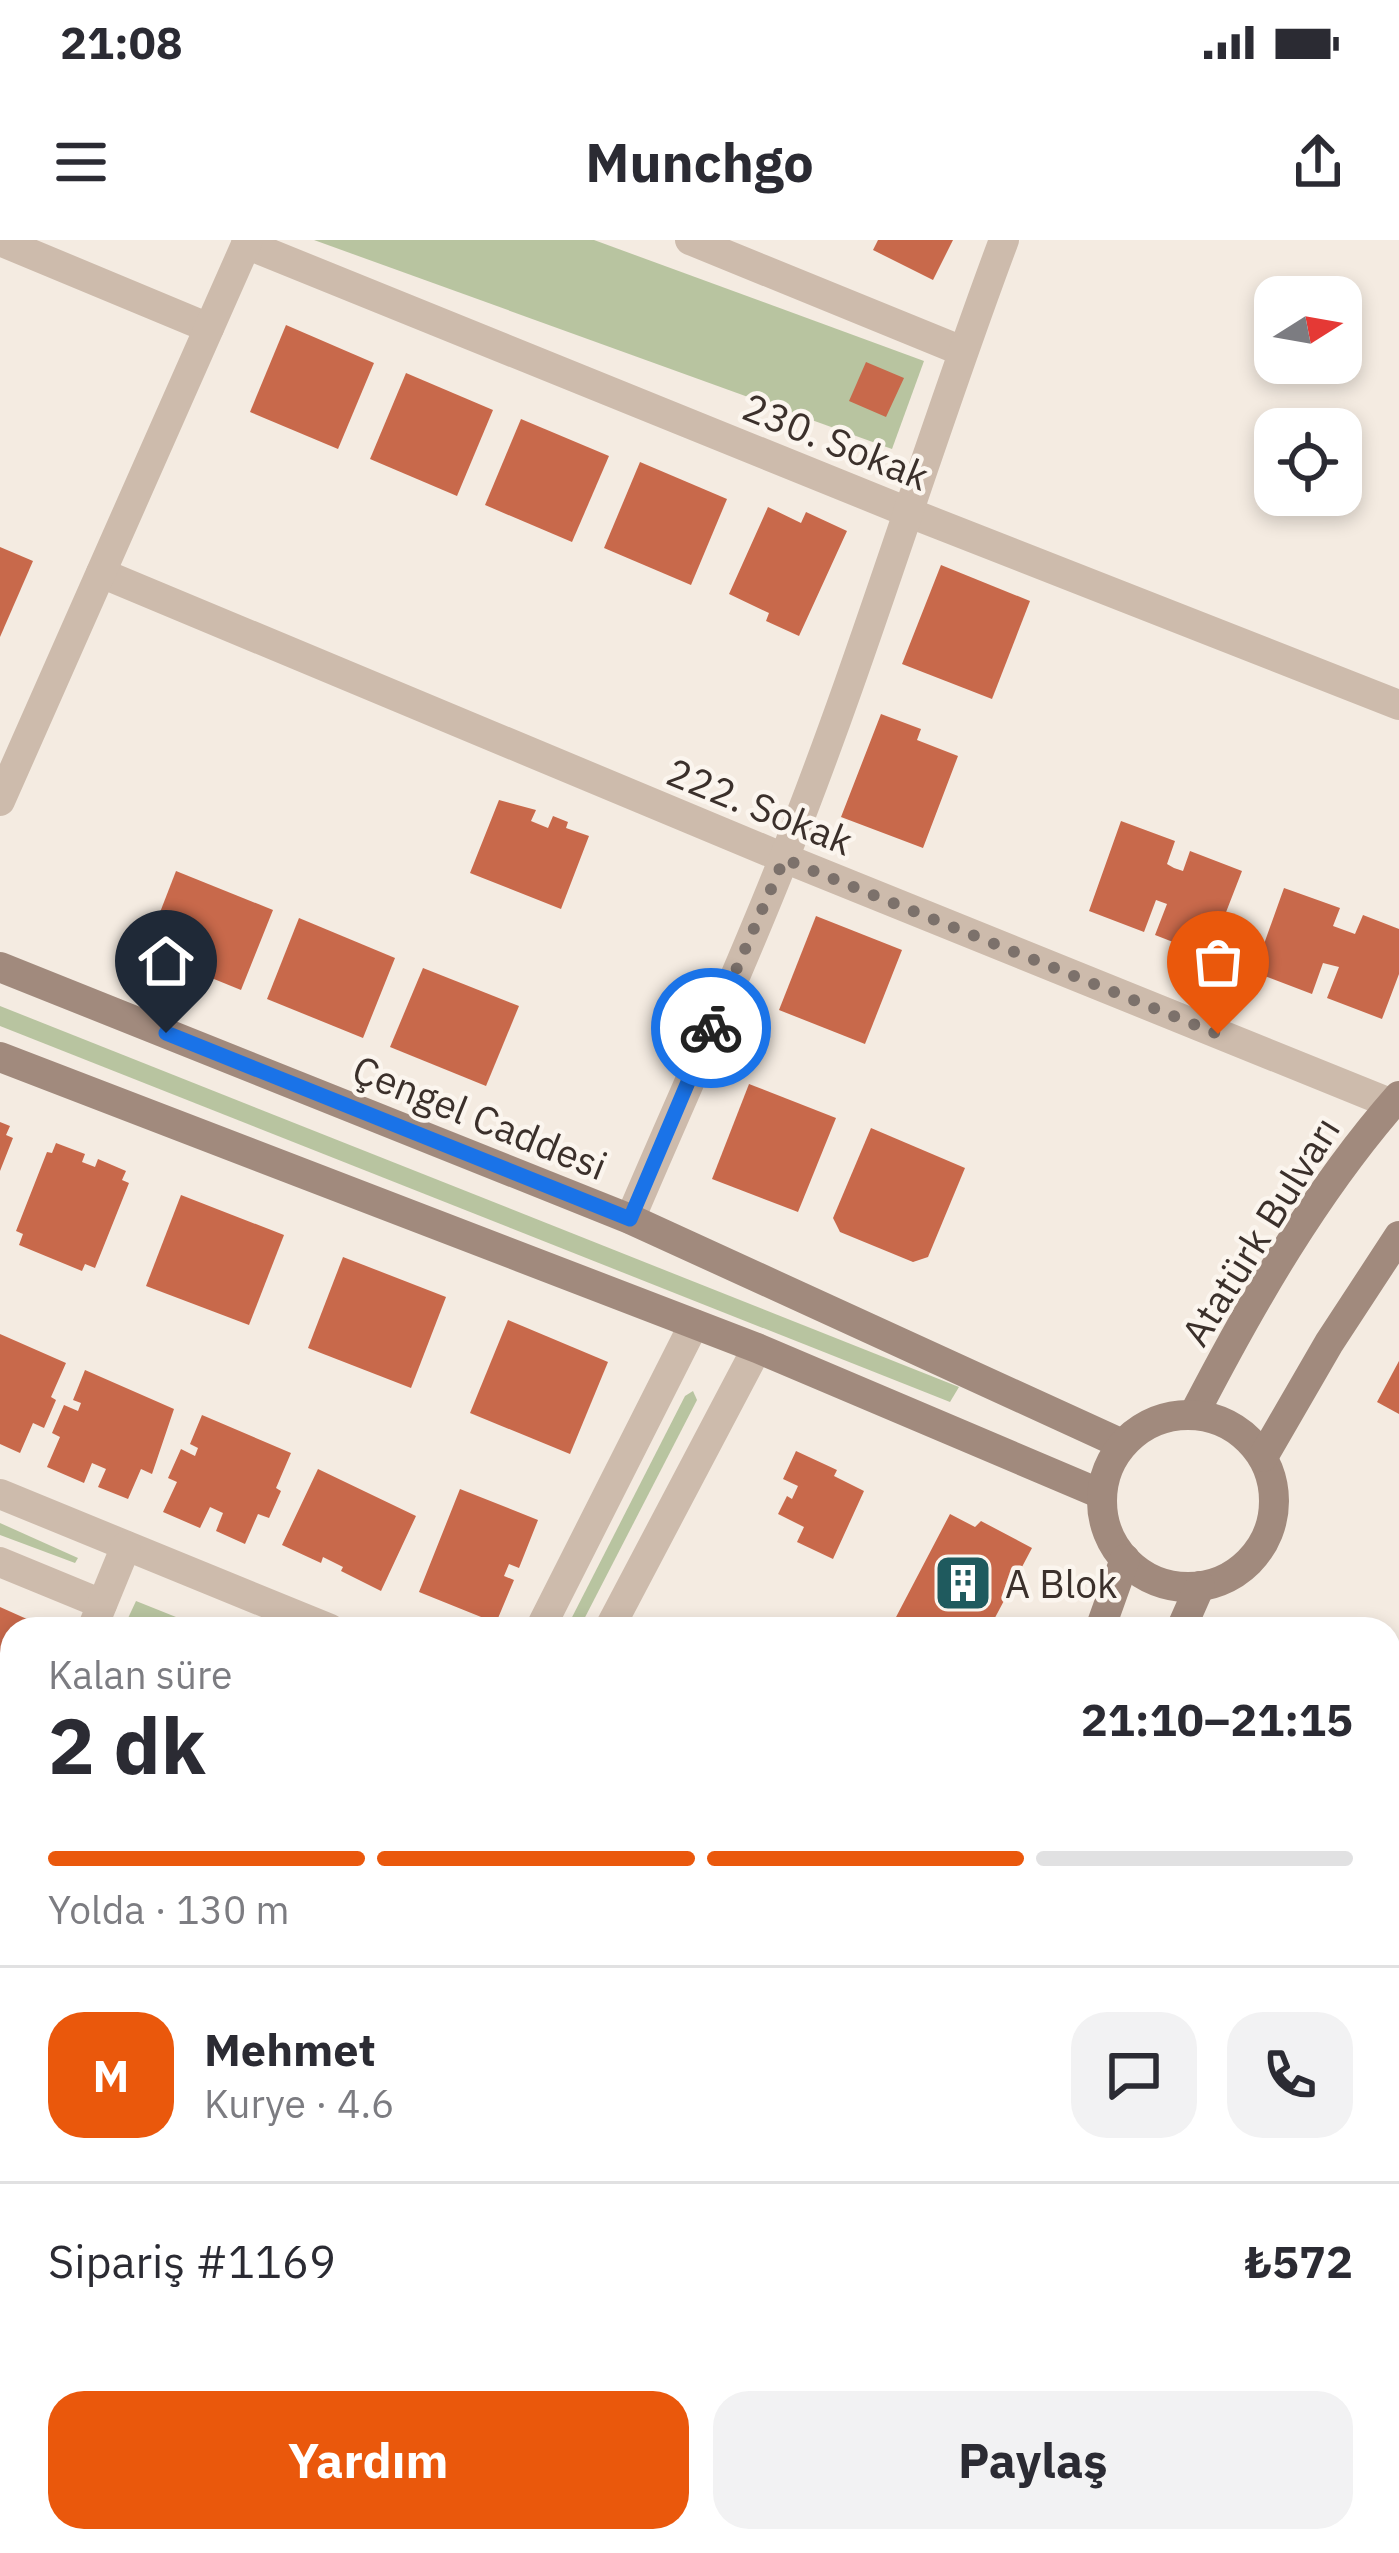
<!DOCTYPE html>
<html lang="tr">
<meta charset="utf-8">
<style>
body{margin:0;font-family:"IBM Plex Sans",sans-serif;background:#f2f2f3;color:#2b2b33;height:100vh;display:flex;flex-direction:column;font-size:45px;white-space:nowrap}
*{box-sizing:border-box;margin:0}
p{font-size:39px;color:#7c7c81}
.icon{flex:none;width:66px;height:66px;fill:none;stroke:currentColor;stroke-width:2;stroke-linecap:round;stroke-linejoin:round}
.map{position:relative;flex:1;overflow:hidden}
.sheet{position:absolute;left:0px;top:1377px;width:1401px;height:936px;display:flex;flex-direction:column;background:#fff;border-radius:36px 36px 0 0;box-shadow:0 6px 18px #0003}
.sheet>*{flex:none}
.needle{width:78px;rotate:79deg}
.buttons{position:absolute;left:1254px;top:36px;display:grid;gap:24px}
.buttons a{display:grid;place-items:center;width:108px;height:108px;border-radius:24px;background:#fff;box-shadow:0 6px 18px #0003;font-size:60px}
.pin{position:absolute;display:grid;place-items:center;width:102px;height:102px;color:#fff;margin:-123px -51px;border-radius:50% 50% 50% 0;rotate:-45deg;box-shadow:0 0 12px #0007}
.pin .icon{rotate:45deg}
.courier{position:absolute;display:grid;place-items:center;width:120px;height:120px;margin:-60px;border:9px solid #1a73e8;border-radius:50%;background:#fff;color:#222;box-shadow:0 3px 15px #0007}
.summary em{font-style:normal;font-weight:800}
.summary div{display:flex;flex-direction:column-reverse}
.summary{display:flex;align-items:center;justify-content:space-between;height:204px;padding:0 48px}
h1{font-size:78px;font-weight:800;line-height:90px}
.bar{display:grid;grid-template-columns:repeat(4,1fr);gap:18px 12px;align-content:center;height:144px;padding:0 48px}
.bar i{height:15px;border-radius:9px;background:#e1e1e2}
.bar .on{background:#ea580c}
.bar p{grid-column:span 4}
.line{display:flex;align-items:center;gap:30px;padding:0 48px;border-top:3px solid #e1e1e2}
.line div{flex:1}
.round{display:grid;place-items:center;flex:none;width:126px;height:126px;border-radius:36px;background:#f2f2f3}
.cta{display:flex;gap:24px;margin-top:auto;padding:24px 48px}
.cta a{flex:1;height:138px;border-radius:36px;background:#ea580c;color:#fff;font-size:48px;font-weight:800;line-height:138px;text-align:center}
.cta a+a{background:#f2f2f3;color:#2b2b33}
.status{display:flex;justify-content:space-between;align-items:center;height:84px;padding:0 60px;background:#fff;direction:ltr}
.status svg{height:33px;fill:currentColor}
header{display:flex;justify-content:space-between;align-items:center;height:156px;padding:0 48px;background:#fff;font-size:54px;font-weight:800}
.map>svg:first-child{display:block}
</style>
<div class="status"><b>21:08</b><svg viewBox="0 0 49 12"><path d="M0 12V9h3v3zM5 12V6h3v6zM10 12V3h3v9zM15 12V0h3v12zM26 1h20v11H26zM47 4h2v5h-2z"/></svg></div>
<header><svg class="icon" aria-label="menu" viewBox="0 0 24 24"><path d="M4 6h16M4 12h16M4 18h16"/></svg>Munchgo<svg class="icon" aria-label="share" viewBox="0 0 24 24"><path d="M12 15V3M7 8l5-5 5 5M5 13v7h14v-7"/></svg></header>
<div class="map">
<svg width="1399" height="2313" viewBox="0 0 1399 2313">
<rect width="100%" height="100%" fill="#f4ebe1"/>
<g fill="#b8c4a0">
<path d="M314,0H594L924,121L892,209Z"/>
<path d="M0,766L959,1147L950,1162L0,786Z"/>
<path d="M693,1151L697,1160L579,1389H566L685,1156Z"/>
<path d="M0,1283L78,1318L75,1323L0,1295Z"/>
<path d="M136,1361L206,1389H123Z"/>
<path d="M12,1644V1771L0,1765V1671Z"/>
<path d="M640,2301H691L685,2313H634Z"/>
</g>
<g fill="#c8694b">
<path d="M878,0H953L933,40L873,10Z"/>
<path d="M286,85L374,123L338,209L250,172Z"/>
<path d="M866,122L904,138L886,177L849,161Z"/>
<path d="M406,133L493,170L457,256L370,219Z"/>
<path d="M521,179L609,216L572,302L485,265Z"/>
<path d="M640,222L727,259L691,345L604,308Z"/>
<path d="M768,267L801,283L806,272L847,291L799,396L766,381L769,373L729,354Z"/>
<path d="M0,307L33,321L0,397Z"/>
<path d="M941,325L1030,361L992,459L902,424Z"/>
<path d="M881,474L921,489L917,500L958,516L923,608L841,577Z"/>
<path d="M499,560L536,570L531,581L548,588L553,576L568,582L566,588L589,596L561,669L470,633Z"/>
<path d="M1121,581L1175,601L1167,624L1174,628L1183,631L1190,611L1242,631L1209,716L1155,695L1167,664L1156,660L1144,692L1089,671Z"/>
<path d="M176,631L273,670L241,750L145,711Z"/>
<path d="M1284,648L1340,668L1333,686L1355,694L1363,675L1399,689V734L1382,779L1327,758L1339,727L1323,723L1312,754L1254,732Z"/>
<path d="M816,676L902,710L865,804L779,770Z"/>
<path d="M299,678L395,718L363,798L267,759Z"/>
<path d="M423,728L519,766L486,846L390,807Z"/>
<path d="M749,844L836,878L798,972L712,939Z"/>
<path d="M0,882L10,886L6,895L13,898L0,931Z"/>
<path d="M871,888L965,928L928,1017L913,1022L840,992L833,978Z"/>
<path d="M56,903L85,914L82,922L95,927L98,919L126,931L122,940L129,943L95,1028L85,1024L82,1031L19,1005L23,994L16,991L47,912L52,913Z"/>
<path d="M181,955L284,995L249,1085L146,1046Z"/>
<path d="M343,1017L446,1057L411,1148L308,1108Z"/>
<path d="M508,1080L608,1122L570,1214L470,1173Z"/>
<path d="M0,1094L66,1123L51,1157L56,1160L44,1188L33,1183L20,1213L0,1204Z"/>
<path d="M1399,1121V1174L1377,1162Z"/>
<path d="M85,1130L174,1169L152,1234L141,1229L128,1259L98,1247L106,1229L92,1223L84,1243L47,1227L60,1197L52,1193L64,1165L78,1171L81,1163L73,1160Z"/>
<path d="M202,1175L291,1213L276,1248L281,1251L269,1278L258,1274L245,1304L216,1291L223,1273L210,1267L200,1288L163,1272L177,1242L168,1238L181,1209L195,1216L198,1208L190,1204Z"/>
<path d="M796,1211L837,1230L834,1236L864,1251L833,1319L797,1302L804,1287L778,1274L787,1256L792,1259L798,1246L783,1239Z"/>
<path d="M318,1229L416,1276L381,1351L341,1331L343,1327L323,1317L321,1323L282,1305Z"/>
<path d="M460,1249L538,1280L519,1328L509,1324L504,1336L514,1340L496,1383L419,1352Z"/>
<path d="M950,1274L975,1287L981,1281L1032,1308L989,1389H914L895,1379Z"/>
<path d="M0,1367L38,1384L35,1389H12V1445L0,1473Z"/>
<path d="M151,2301H234L228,2313H145Z"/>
</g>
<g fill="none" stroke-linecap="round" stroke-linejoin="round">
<g stroke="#cdbbac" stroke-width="30">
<path d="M690,0L962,111"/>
<path d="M0,1L209,88"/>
<path d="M246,4L910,273L1399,465"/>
<path d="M101,333L784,618L1392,864"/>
<path d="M0,561L248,0"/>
<path d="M630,979C681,859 736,740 784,618C865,415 927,205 1004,0"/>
<path d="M0,1254L330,1389"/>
<path d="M0,1322L102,1364"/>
<path d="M92,1389L126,1306"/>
<path d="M540,1389L694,1084"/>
<path d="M609,1389L757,1108"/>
<path d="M0,1612L12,1583"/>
<path d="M0,1793L12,1799"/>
<path d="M0,1869L12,1875"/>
</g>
<g stroke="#a18a7d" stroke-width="30">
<path d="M0,727L630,979L1122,1204"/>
<path d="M0,817L757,1108L1101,1254"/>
<path d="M1194,1174C1252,1062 1316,950 1399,856"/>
<circle cx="1188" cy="1261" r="86"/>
<path d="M1263,1217L1329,1103L1399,996"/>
<path d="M1100,1389L1125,1319"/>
<path d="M1181,1389L1200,1346"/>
<path d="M603,2313L609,2301"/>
<path d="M711,2313L717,2301"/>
</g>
</g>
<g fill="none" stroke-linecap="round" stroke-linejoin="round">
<path stroke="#7c716b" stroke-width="12" stroke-dasharray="0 21.6" d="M711,788L784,619L1218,794"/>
<path stroke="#1a73e8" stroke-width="15" d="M166,793L630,979L711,788"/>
</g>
<defs>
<symbol id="building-square" viewBox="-11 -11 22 22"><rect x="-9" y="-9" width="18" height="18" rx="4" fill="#1f5a5e" stroke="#fbf5ee"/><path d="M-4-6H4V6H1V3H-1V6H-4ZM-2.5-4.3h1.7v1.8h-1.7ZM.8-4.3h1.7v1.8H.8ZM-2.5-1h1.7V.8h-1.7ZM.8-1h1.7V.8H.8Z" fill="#fff"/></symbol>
</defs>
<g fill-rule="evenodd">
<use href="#building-square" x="930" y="1310" width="66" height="66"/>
</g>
<g text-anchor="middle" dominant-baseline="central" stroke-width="9" stroke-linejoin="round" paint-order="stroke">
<g font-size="39" fill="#3b302b" stroke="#fbf5ee">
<text transform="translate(836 201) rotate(22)">230. Sokak</text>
<text transform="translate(760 566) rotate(22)">222. Sokak</text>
<text transform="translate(480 877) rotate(22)">Çengel Caddesi</text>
<text transform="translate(1260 991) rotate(-58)">Atatürk Bulvarı</text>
</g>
<g font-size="39" fill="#3b302b" stroke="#fbf5ee" text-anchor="start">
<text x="1005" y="1343">A Blok</text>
</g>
</g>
</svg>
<div class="buttons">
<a><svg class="needle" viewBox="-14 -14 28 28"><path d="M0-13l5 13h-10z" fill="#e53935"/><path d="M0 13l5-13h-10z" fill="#7c7c81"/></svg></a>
<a><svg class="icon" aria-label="locate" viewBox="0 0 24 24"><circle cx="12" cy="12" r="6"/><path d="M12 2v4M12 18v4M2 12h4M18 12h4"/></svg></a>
</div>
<div class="pin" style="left:1218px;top:794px;background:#ea580c"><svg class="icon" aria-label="bag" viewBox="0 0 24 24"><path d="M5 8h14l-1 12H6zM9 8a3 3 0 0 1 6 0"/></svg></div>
<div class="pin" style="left:166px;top:793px;background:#1f2937"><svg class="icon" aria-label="home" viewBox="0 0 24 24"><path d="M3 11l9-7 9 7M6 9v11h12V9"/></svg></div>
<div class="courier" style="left:711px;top:788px"><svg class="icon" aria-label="bike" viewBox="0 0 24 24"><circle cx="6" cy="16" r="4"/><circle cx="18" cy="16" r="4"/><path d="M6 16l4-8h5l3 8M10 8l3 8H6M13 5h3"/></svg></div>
<section class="sheet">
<div class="summary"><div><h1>2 dk</h1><p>Kalan süre</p></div><em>21:10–21:15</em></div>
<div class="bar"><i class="on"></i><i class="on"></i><i class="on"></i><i></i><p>Yolda · 130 m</p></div>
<div class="line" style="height:216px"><b class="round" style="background:#ea580c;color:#fff">M</b><div><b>Mehmet</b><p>Kurye · 4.6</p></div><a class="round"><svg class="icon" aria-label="chat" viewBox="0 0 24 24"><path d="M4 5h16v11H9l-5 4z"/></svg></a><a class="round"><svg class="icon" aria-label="phone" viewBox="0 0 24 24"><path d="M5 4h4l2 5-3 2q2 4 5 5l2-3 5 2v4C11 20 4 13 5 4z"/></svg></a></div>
<div class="line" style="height:156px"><div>Sipariş #1169</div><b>₺572</b></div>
<div class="cta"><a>Yardım</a><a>Paylaş</a></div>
</section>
</div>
